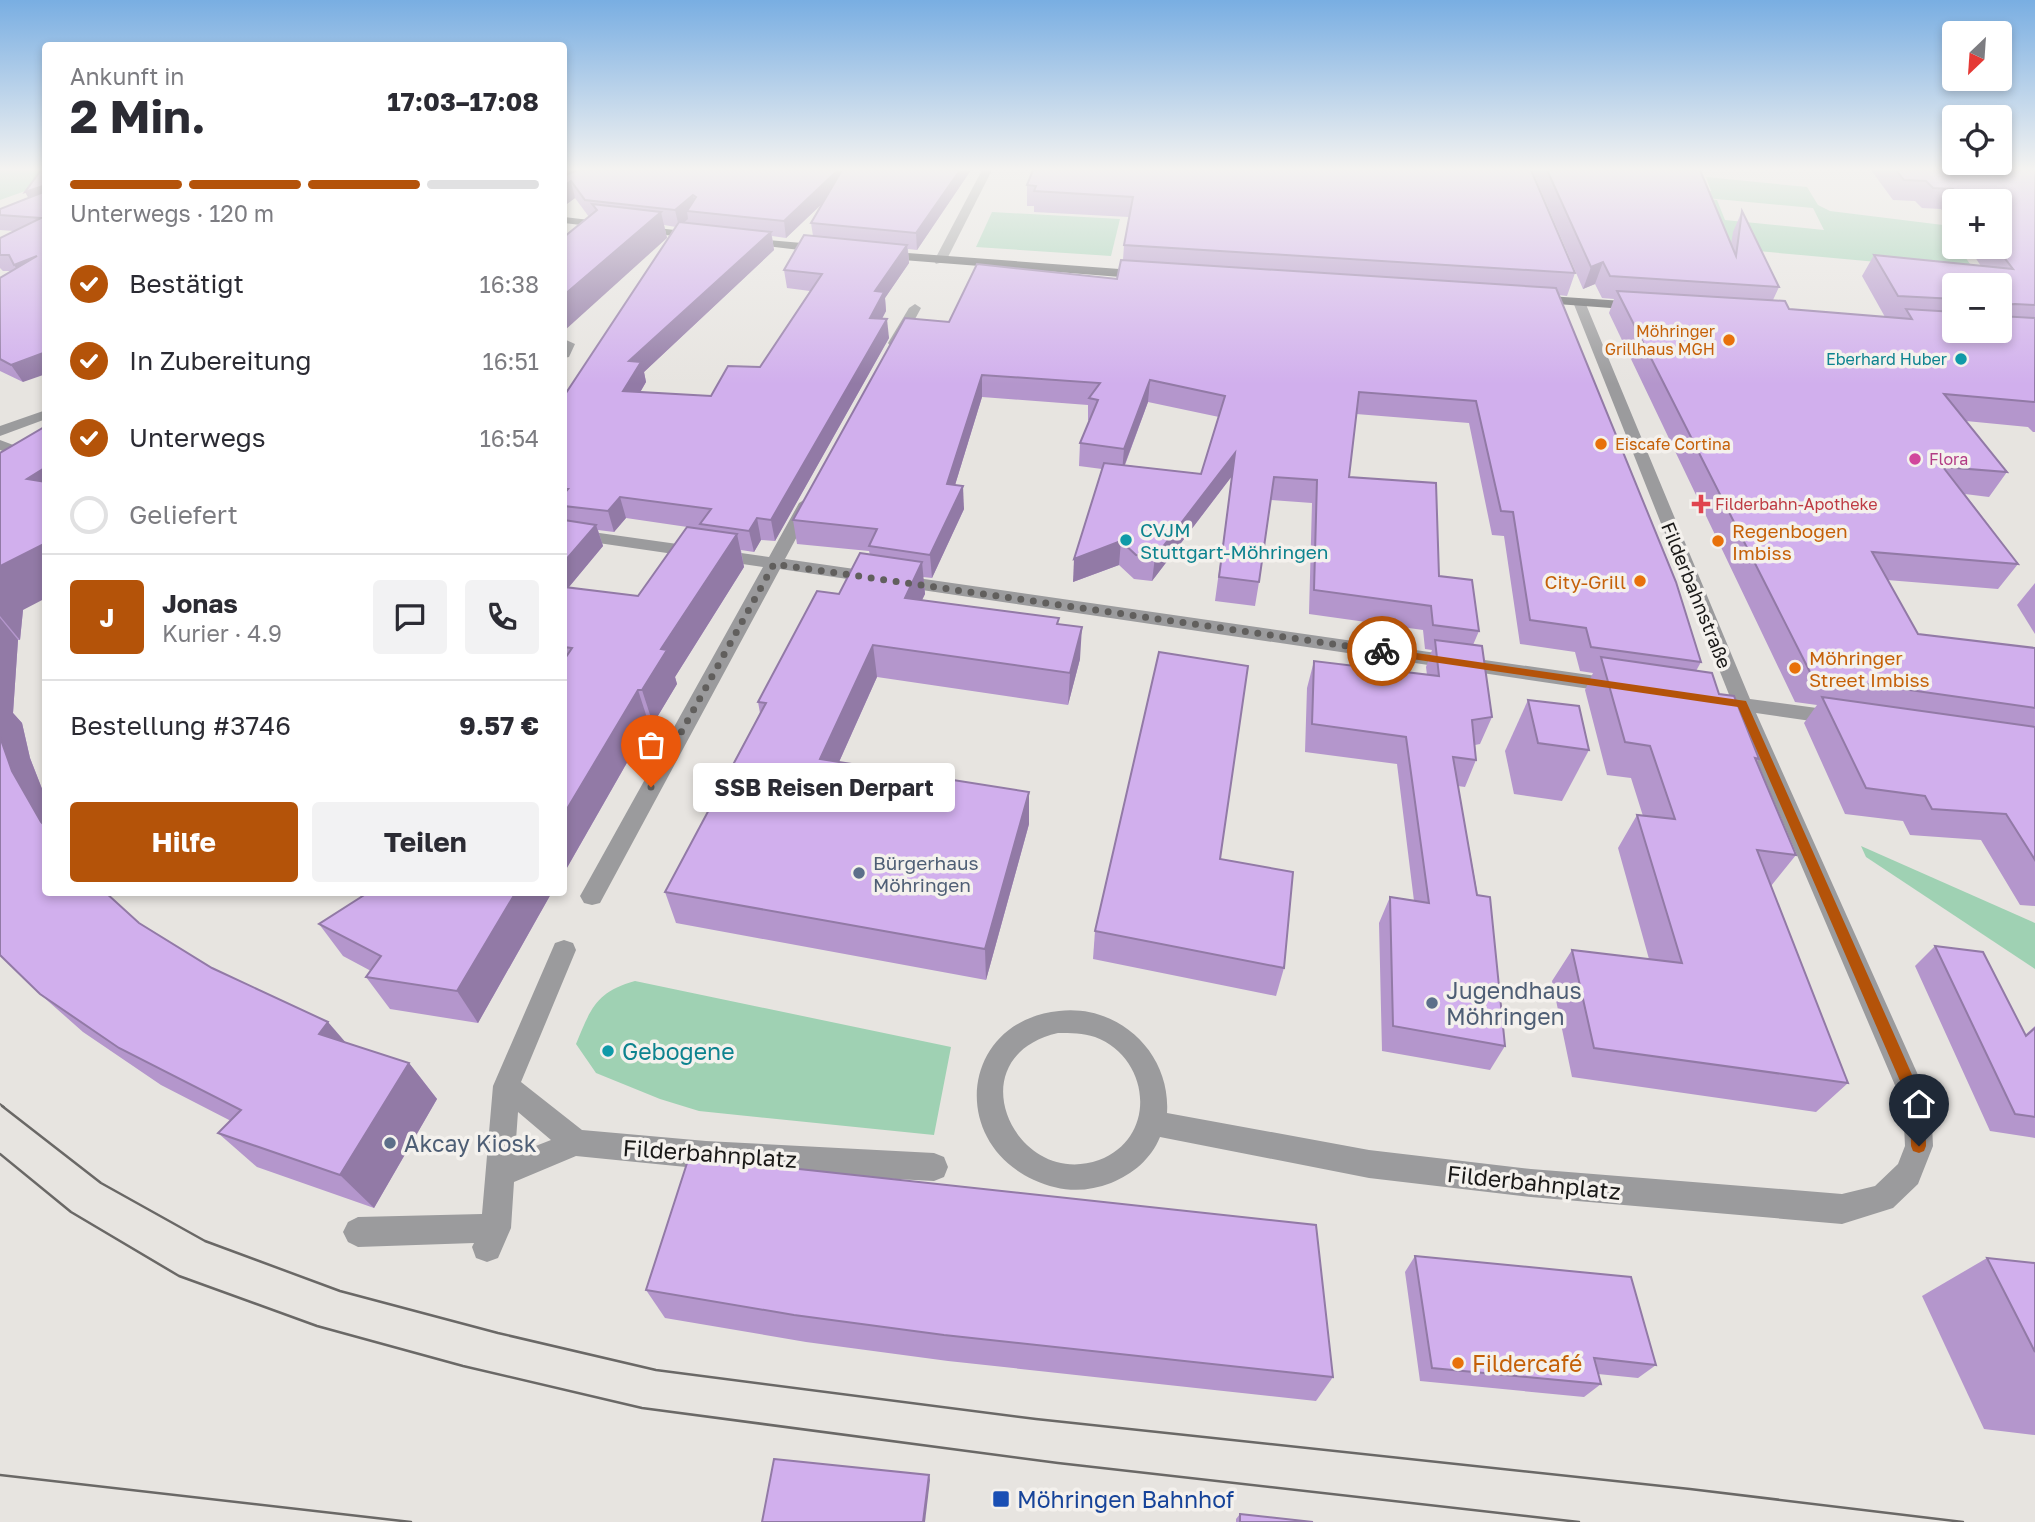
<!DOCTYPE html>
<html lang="de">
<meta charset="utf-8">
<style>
body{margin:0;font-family:"Golos Text",sans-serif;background:#f2f2f3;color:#2b2b33;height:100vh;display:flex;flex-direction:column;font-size:26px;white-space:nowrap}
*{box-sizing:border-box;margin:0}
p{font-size:23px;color:#7c7c81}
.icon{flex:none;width:38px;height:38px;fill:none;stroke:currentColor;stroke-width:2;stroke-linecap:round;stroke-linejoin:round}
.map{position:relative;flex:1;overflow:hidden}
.drawer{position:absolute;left:42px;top:42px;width:525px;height:854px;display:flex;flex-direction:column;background:#fff;border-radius:7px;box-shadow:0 4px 10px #0003}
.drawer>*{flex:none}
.needle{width:46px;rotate:205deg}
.fabs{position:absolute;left:1942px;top:21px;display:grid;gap:14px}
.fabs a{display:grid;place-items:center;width:70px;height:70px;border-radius:7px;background:#fff;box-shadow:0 4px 10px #0003;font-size:35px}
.pin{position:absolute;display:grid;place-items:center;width:60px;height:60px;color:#fff;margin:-72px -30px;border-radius:50% 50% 50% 0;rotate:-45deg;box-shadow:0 0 7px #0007}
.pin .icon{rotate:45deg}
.courier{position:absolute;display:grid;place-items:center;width:70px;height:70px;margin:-35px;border:5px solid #b45309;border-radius:50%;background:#fff;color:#222;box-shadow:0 2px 9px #0007}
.bubble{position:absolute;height:49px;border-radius:7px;background:#fff;box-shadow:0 4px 10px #0003;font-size:23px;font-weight:700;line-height:49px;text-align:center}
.overview em{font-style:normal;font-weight:700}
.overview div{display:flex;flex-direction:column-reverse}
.overview{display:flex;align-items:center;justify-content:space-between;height:119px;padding:0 28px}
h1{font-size:46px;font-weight:700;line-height:52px}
.bar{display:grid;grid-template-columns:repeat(4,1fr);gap:10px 7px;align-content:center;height:84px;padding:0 28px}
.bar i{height:9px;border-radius:5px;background:#e1e1e2}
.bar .selected{background:#b45309}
.bar p{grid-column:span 4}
.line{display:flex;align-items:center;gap:18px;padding:0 28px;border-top:2px solid #e1e1e2}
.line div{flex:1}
.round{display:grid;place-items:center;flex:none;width:74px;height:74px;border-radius:7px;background:#f2f2f3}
ol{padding:0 28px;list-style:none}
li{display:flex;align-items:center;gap:21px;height:77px}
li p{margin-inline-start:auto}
li .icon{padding:7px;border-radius:50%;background:#b45309;color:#fff;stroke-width:4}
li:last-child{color:#7c7c81}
li i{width:38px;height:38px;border:4px solid #e1e1e2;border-radius:50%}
.cta{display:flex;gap:14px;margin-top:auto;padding:14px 28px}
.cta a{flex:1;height:80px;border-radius:7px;background:#b45309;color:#fff;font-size:28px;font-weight:700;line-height:80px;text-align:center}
.cta a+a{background:#f2f2f3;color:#2b2b33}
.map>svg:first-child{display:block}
</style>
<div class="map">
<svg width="2035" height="1522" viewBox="0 0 2035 1522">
<rect width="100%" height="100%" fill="#e7e4e0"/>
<g fill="#9fd1b3">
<path d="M0,170H45V184L0,200Z"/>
<path d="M1706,177L1807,187L1818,205L1830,211L1943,225L1955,242V247H1958L1975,271L1594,236L1587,187L1717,200L1725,220L1824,230L1813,208L1706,198L1703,191H1711Z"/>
<path d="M992,212L1120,219L1111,256L976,247Z"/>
<path d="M1861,846L2035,923V969L1866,857Z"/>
<path d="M635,981L951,1047L934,1135L699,1111L660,1099L596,1073L576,1044C591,1008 596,992 635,981Z"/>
</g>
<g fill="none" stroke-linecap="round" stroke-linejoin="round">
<g fill="#9b9b9d" fill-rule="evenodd">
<path d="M982,170H992L946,261L936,264L934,261Z"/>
<path d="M1579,298L1585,302L1750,699L1839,711L1846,713L1849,718L1846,723L1839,725L1756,713L1931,1104L1933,1146L1918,1184L1893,1208L1842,1224L1531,1197L1369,1178L1160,1137C1151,1159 1133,1174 1111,1183C1085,1193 1060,1192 1034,1180C948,1141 961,1021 1059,1011C1119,1004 1171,1053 1167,1113L1369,1150L1531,1169L1842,1194L1875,1186L1898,1164L1905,1146L1903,1104L1735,710L1725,708L1722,703L1730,697L1573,302ZM1058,1033C1071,1033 1083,1033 1095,1037C1151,1058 1158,1138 1099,1160C1015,1190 954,1057 1058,1033Z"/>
<path d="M915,304L921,308L902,343L895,347L890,346L888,343L909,308Z"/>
<path d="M564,339L575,344L569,357L564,358Z"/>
<path d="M46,410V419L0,436V426Z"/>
<path d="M0,440L24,449L46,451V461L21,458L0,450Z"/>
<path d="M807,498L815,503L785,559L1617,679L1624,681L1627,686L1624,691L1617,693L780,569L600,903L592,905L584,903L580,896L584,889L763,567L564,538V528L769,557L799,503Z"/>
<path d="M564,940L573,943L576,950L521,1082L582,1130L706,1141L934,1153L944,1157L948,1167L944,1177L934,1181L706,1169L576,1156L514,1182L511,1228L498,1258L487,1262L476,1258L472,1247L474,1243L358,1247L348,1242L343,1232L348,1222L358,1217L482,1214L493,1086L552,950L555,943ZM518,1112L551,1140L515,1154Z"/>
</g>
<g fill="#5e5f62" fill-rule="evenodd">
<path d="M564,217L700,233L706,236L700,239L564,223Z"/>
<path d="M746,238L825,245L831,249L825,253L742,243L740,241Z"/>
<path d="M881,251L1146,271L1152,275L1146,279L877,258V252Z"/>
<path d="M1534,295L1638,302L1644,306L1638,310L1530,302L1528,299Z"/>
</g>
<path stroke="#6a6866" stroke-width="2" d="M0,1104L4,1107"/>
<g stroke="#6a6866" stroke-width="2.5">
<path d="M2,1106L101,1183L205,1241L340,1291L498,1333L656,1370L1036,1419L1690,1489L1963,1522"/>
<path d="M0,1154L71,1212L179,1276L317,1326L463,1366L642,1408L1058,1463L1579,1522"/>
<path d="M0,1475L411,1522"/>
</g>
</g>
<g fill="#b496cc" fill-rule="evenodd">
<path d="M46,170L23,382L0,371V278L11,271H3L0,268V255L14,231L0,230V209L28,198Z"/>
<path d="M564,170H971L917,250L908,249L909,263L885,298L886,311L882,319L889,338L775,541L761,540L754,552L741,550L744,567L675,677L677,684L653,724H649L564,873V396L676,227L664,225L667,238L589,217L575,198L564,206ZM824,202L811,223L813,236L784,270L787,288L810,291L760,367L711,396L640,392L646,382L644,372L774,250L772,236L786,238ZM626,518L701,529L638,596L568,588L603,546L598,530L614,532Z"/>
<path d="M1033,170L1575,273L1567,296L1558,295L1701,662L1696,671L1719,694L1759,759L1757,762L1796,855L1771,886L1848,1083L1816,1112L1572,1077L1552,981L1572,950L1649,959L1618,848L1637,815L1643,816L1631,778L1607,775L1585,690L1593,673L1580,671L1575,652L1520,644L1504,536L1492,535L1469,423L1356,414L1349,477L1439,576L1479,631L1473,645L1492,717L1480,744L1475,745L1476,760L1465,787L1458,786L1505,1046L1490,1070L1382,1051L1379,923L1390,897L1414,901L1397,764L1305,752L1307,688L1314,661L1427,675L1426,667L1432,650L1425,649L1423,630L1309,614L1312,503L1271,500L1259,582L1255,606L1215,601L1232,476L1152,581L1134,579L1119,565L1073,582L1102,469L1079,466L1080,443L1089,421L1088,420V405L982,397L955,485L964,509L932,578L923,577L925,594L921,601L1059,624L1080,659L1068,705L877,677L839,762L1029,824L986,980L676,923L665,892L760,713L758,702L870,555L869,551L797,544L793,520L949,322L1117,279L1123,260L1124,245L1129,217L1034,212V206H1027V185ZM1148,402L1219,417L1201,474L1125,465Z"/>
<path d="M1532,170H1700L1731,244L1733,232L1742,211L1779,287L1773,300L1789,309L1885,317L1862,276L1874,255L1981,266L1968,247H2000V201H1955V228L1941,209L1922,208L1915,201L1893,200L1871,170H2035V432H2033L2028,427L1966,421L2007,472L1989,497L1965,494L2018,564L1998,589L1887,580L1918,634L2035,648V906L2020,905L1981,840L1910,835L1903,821L1845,814L1804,723L1817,705L1795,702L1609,313L1614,299L1602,298L1595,284L1583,289ZM1955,285H2000V331H1955Z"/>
<path d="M0,453L23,610L20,640H18L13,713L22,723L30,758L46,799V892L139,923L212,968L347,1043L409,1063L437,1099L374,1208L257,1167L218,1133L231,1121L161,1085L83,1032L40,994L0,955Z"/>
<path d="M2035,583V634L2017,605Z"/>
<path d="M1528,700L1589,750L1562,801L1514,794L1505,751Z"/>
<path d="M1220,859L1284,968L1276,996L1093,959L1095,931Z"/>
<path d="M552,892L478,1023L390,1009L366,977L371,971L343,956L319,924Z"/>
<path d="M1935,946L2025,1035L2035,1026V1138L1990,1131L1915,966Z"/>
<path d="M1415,1256L1656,1365L1638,1378L1598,1374L1601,1384L1584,1397L1420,1381L1405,1272Z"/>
<path d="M1987,1258L2035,1263V1435L1984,1429L1922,1296Z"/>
<path d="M646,1290L1333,1377L1316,1401L948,1361L806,1342L665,1318Z"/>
<path d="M1240,1514L1313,1522H1236V1519Z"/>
</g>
<g fill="#927aa6">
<path d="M564,170H597L564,183Z"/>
<path d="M838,170H847L848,179L786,238L784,221Z"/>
<path d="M960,170H971L917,250L916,233Z"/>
<path d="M571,181L575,198L564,206V186Z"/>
<path d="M46,185V204L34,208L25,192Z"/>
<path d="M693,195L697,211H687L688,219L679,227L675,210Z"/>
<path d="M661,212L667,238L564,331V295Z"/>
<path d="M771,232L774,250L644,372L646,382L629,412L623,391L629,361Z"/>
<path d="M907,245L909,263L885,298L886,311L872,337L870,318L875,291Z"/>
<path d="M37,256L25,282L14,265Z"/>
<path d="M1603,262L1595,284L1583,289L1591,267Z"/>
<path d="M887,319L889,338L775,541L771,520Z"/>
<path d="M46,352V374L23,382L11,365Z"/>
<path d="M982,375V397L948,508L947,484Z"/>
<path d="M1150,380L1148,402L1122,472L1124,449Z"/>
<path d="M1235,453L1232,476L1152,581L1155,557Z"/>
<path d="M46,467V504L27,479Z"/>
<path d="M963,486L964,509L932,578L930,555Z"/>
<path d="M620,497L626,518L614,532L608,511Z"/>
<path d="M757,518L761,540L754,552L749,531Z"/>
<path d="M596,525L603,546L564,593V562Z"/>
<path d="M737,534L744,567L675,677L677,684L653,724L642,690L661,649Z"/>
<path d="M1121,541L1119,565L1073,582L1074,559Z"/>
<path d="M46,543V598L23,610L20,640L0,616V566Z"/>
<path d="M922,562L925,594L908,630L905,598Z"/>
<path d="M0,618L18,640L13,713L22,723L30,758L46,799V827L41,822L12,771L0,737Z"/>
<path d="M1082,627L1080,659L1068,705L1070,673Z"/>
<path d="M873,645L877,677L826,791L820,759Z"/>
<path d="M638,690L649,724L564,873V814Z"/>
<path d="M1029,792V824L986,980L985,949Z"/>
<path d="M516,892H552L478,1023L457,991Z"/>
<path d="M328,1022L360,1059L319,1034Z"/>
<path d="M409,1063L437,1099L374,1208L340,1175Z"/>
<path d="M929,1475L930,1480L925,1522H923Z"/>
</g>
<g fill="#d1afed" stroke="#927aa6" stroke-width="2">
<path d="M41,170H46V185L25,192Z"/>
<path d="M577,170H838L784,221L687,211L696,197L693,195L675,210L585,200L571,181L564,186V176Z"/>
<path d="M842,170H960L916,233L811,223Z"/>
<path d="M1033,170H1531L1575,273L1124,245L1133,197L1034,191L1036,186L1027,185Z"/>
<path d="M1547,170H1700L1736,256L1742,211L1779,287L1610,276L1603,262L1591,267Z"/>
<path d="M1896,170H2035V305L2015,304L2000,305V285H1955V299L1898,296L1874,255L2013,269L1996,247H2000V201H1962L1953,189L1933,188L1926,181L1904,180Z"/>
<path d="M46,191V352L11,365L0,359V278L37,256L14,265L9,255H0V238L41,218L0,215V209Z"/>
<path d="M592,204L661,212L564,295V237L597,210Z"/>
<path d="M679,222L771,232L629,361L641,362L623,391L711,396L728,366L760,367L822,274L784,270L804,235L907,245L875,291L884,292L870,318L887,319L771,520L757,518L749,531L700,524L711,509L620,497L608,511L564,506V494L568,489H564V396Z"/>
<path d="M1121,260L1556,288L1676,582L1701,662L1591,647L1586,628L1530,620L1513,512L1501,511L1476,401L1359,392L1349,477L1436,483L1439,576L1472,580L1479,631L1433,625L1431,606L1314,590L1317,480L1274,477L1259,582L1219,577L1235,453L1155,557L1136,555L1121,541L1074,559L1104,463L1201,474L1225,396L1150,380L1124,449L1080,443L1098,400L1089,398L1100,383L982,375L947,484L963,486L930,555L869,546L877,529L793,520L905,318L949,322L977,264L1117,279Z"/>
<path d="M1617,291L1785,301L1789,309L1912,319L1906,309L1955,312V331H2000V316L2035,318V402L1944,394L2007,472L1943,467L2018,564L1872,552L1918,634L2035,648V708L1812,676Z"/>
<path d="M46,426V467L27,479L46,482V543L0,566V453Z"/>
<path d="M564,520L596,525L564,562Z"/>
<path d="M687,527L737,534L661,649L667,650L642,690H638L564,814V660L572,648L564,647V587L638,596Z"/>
<path d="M860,553L922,562L905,598L1059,618L1057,624L1082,627L1070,673L873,645L820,759L1029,792L985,949L665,892L766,703L758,702L817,591L839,594Z"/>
<path d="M1435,640L1482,646L1492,717L1472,720L1476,760L1453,757L1477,895L1490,897L1505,1046L1393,1026L1390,897L1429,903L1406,737L1312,724L1314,661L1439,676Z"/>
<path d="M1159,652L1248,666L1220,859L1293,872L1284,968L1095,931Z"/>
<path d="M1601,657L1712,673L1719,694L1734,696L1759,759L1755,758L1796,855L1757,850L1848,1083L1594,1048L1572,950L1682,963L1637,815L1675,819L1650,746L1625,742Z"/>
<path d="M1822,697L2035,727V860L2006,814L1932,809L1925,796L1866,788Z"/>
<path d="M1528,700L1579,706L1589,750L1538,743Z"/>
<path d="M0,737L12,771L41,822L46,827V892H105L139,923L212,968L328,1022L319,1034L409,1063L340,1175L218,1133L241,1110L119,1048L40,994L0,955Z"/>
<path d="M369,892H516L457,991L366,977L381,956L319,924Z"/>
<path d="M1935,946L1983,952L2026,1036L2035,1028V1117L2015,1114Z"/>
<path d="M689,1157L1316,1225L1333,1377L944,1335L794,1315L646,1290Z"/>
<path d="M1415,1256L1631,1277L1656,1365L1594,1358L1601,1384L1432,1368Z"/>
<path d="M1987,1258L2035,1263V1352Z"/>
<path d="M774,1459L929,1475L923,1522H762Z"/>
<path d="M1240,1514L1313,1522H1240Z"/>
</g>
<linearGradient id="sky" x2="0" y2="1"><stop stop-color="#79aee2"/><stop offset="0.44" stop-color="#f4f3f1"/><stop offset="1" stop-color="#f4f3f1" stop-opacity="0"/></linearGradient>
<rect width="2035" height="384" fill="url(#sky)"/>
<path fill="#b45309" d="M1382,648L1746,701L1925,1104L1926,1146L1924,1151L1919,1153L1913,1151L1911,1146L1910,1104L1738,707L1378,654L1377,651Z"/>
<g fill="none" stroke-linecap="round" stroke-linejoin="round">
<path stroke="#615f5d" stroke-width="7" stroke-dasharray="0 12.6" d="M651,787L774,564L1382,651"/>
</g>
<g fill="#e8710a" stroke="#f4f1ed" stroke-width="2.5">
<circle cx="1729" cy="340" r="7"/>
<circle cx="1601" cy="444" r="7"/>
<circle cx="1718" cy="541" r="7"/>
<circle cx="1640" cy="581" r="7"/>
<circle cx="1795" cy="668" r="7"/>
<circle cx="1458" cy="1363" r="7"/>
</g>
<g fill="#0f9aa8" stroke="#f4f1ed" stroke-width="2.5">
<circle cx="1961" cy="359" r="7"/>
<circle cx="1126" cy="540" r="7"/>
<circle cx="608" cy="1051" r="7"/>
</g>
<circle fill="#d1479c" stroke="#f4f1ed" stroke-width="2.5" cx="1915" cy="459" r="7"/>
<path fill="#e0444e" stroke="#f4f1ed" stroke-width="2.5" d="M1697.5 493.5h7v7h7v7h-7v7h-7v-7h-7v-7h7z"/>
<g fill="#5c6f8a" stroke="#f4f1ed" stroke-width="2.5">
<circle cx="859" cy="873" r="7"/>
<circle cx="1432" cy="1003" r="7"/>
<circle cx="390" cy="1143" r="7"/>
</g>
<rect fill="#1a4fb4" stroke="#f4f1ed" stroke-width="2.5" x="992" y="1490" width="18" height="18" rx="3.5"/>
<g text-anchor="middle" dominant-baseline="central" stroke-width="7" stroke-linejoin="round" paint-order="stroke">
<g font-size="16" fill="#c56008" stroke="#f4f1ed" text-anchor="end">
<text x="1715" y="331">Möhringer<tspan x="1715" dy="18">Grillhaus MGH</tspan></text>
<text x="1615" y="444" text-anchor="start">Eiscafe Cortina</text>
</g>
<g font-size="16" fill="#0d838f" stroke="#f4f1ed" text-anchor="end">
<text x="1947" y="359">Eberhard Huber</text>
</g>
<g font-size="16" fill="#b23c85" stroke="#f4f1ed" text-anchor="start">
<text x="1929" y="459">Flora</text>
</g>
<g font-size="16" fill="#be3a42" stroke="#f4f1ed" text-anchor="start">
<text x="1715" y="504">Filderbahn-Apotheke</text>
</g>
<g font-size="19" fill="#0d838f" stroke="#f4f1ed" text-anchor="start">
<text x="1140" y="529">CVJM<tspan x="1140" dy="22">Stuttgart-Möhringen</tspan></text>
</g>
<g font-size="19" fill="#c56008" stroke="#f4f1ed" text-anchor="start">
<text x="1732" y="530">Regenbogen<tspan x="1732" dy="22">Imbiss</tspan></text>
<text x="1626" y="581" text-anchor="end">City-Grill</text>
<text x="1809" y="657">Möhringer<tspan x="1809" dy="22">Street Imbiss</tspan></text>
</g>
<g font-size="19" fill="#191817" stroke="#f4f1ed">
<text transform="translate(1697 595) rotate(68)">Filderbahnstraße</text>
</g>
<g font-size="19" fill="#4e5e75" stroke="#f4f1ed" text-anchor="start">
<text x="873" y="862">Bürgerhaus<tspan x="873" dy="22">Möhringen</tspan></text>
</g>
<g font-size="23" fill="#4e5e75" stroke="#f4f1ed" text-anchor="start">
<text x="1446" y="990">Jugendhaus<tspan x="1446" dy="26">Möhringen</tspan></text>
<text x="404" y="1143">Akcay Kiosk</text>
</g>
<g font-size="23" fill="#0d838f" stroke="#f4f1ed" text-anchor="start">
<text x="622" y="1051">Gebogene</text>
</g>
<g font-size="23" fill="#191817" stroke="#f4f1ed">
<text transform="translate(710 1153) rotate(4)">Filderbahnplatz</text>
<text transform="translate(1534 1182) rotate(6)">Filderbahnplatz</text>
</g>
<g font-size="23" fill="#c56008" stroke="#f4f1ed" text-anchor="start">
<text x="1472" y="1363">Fildercafé</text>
</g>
<g font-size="23" fill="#164399" stroke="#f4f1ed" text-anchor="start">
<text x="1017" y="1499">Möhringen Bahnhof</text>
</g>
</g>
</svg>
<div class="fabs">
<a><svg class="needle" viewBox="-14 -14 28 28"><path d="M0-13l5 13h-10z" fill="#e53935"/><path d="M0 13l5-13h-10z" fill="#7c7c81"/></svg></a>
<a><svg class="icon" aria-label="locate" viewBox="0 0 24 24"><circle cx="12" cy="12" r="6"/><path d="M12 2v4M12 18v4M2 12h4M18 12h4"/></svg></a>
<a>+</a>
<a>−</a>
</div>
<div class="pin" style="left:651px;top:787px;background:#ea580c"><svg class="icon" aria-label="bag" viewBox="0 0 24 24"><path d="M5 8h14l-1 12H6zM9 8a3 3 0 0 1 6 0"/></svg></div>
<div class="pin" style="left:1919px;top:1146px;background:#1f2937"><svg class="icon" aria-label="home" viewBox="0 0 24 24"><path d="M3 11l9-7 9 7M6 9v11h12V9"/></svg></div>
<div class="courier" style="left:1382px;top:651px"><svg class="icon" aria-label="bike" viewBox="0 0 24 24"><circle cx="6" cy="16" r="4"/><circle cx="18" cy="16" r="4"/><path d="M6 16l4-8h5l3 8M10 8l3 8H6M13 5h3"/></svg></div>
<div class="bubble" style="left:693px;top:763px;width:262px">SSB Reisen Derpart</div>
<section class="drawer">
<div class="overview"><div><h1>2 Min.</h1><p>Ankunft in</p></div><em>17:03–17:08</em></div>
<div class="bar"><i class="selected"></i><i class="selected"></i><i class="selected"></i><i></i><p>Unterwegs · 120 m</p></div>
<ol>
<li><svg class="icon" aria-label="check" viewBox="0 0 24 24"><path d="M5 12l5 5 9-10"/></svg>Bestätigt<p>16:38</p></li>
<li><svg class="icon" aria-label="check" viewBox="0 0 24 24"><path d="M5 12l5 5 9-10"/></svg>In Zubereitung<p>16:51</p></li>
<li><svg class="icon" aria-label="check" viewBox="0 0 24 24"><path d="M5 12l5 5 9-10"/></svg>Unterwegs<p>16:54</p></li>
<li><i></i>Geliefert</li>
</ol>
<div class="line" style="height:126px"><b class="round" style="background:#b45309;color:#fff">J</b><div><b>Jonas</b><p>Kurier · 4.9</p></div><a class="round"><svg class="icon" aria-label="chat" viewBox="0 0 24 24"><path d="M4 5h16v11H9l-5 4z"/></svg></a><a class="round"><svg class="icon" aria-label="phone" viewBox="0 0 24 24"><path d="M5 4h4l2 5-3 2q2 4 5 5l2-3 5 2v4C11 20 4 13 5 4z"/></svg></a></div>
<div class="line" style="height:91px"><div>Bestellung #3746</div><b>9.57 €</b></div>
<div class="cta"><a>Hilfe</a><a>Teilen</a></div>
</section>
</div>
